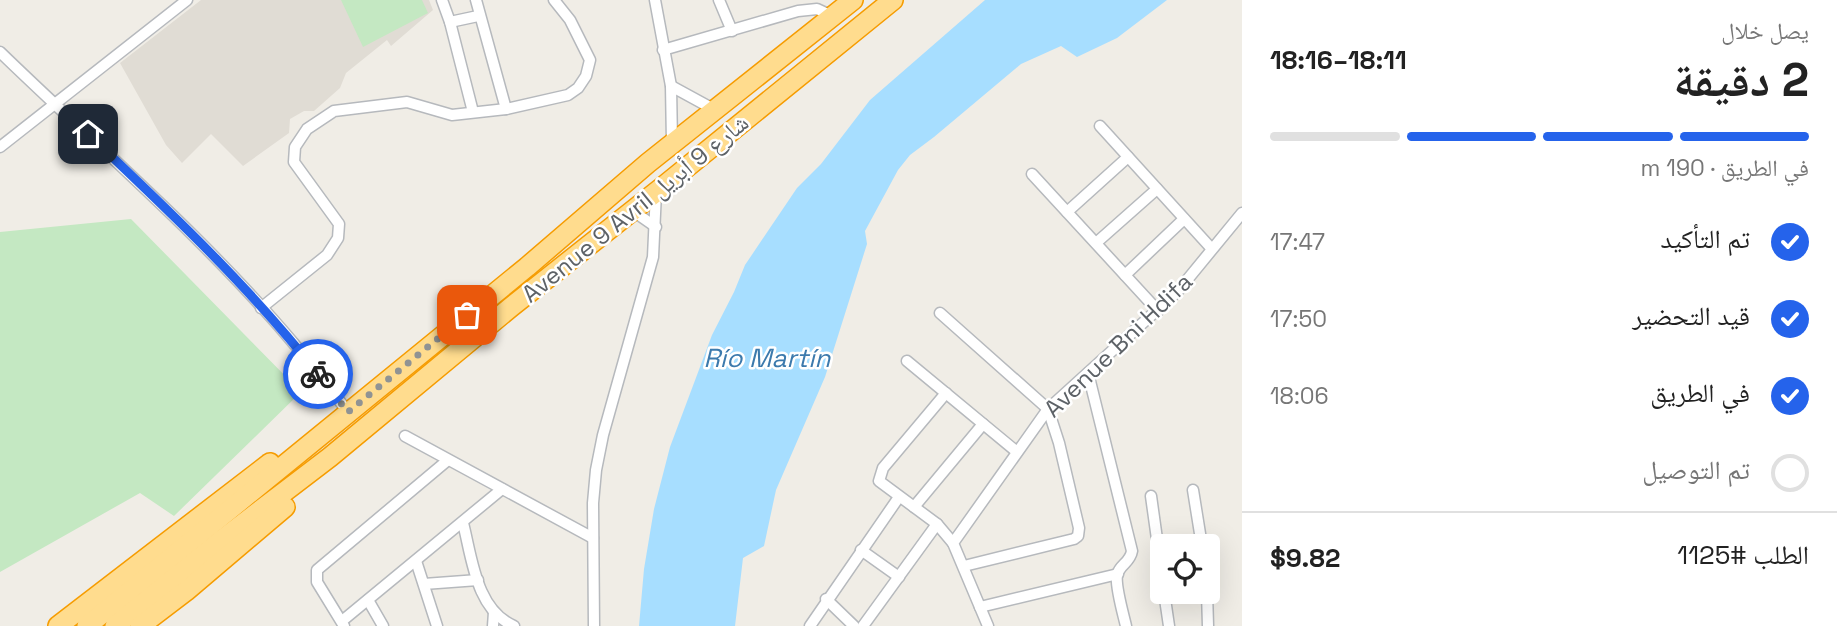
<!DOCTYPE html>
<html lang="ar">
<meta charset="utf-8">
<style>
body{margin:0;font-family:"Space Grotesk","Noto Naskh Arabic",sans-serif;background:#f6f6f6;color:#222;direction:rtl;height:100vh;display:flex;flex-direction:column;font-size:26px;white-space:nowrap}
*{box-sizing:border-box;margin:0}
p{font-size:23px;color:#767676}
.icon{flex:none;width:38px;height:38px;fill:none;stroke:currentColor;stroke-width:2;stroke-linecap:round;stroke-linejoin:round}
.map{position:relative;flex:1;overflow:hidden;direction:ltr}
.drawer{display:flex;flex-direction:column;background:#fff;width:595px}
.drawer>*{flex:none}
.fabs{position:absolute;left:1150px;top:534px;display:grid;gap:14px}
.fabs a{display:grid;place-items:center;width:70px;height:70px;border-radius:7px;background:#fff;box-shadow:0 7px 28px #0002;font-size:35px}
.pin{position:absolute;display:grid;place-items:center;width:60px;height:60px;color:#fff;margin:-30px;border-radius:14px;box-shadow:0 4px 10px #0006}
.courier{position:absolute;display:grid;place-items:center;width:70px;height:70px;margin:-35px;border:5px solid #2563eb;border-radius:50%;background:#fff;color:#222;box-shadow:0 2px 9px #0007}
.head em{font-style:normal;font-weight:700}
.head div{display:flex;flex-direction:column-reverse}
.head{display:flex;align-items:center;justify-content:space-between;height:119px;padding:0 28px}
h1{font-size:46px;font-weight:700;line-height:52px}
.bar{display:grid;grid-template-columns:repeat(4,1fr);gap:10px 7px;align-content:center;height:84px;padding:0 28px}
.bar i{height:9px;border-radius:5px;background:#e0e0e0}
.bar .active{background:#2563eb}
.bar p{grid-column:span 4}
.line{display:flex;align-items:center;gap:18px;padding:0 28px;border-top:2px solid #e0e0e0}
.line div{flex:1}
ol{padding:0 28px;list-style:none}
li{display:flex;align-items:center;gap:21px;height:77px}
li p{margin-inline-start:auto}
li .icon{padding:7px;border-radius:50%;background:#2563eb;color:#fff;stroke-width:4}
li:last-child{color:#767676}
li i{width:38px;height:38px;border:4px solid #e0e0e0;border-radius:50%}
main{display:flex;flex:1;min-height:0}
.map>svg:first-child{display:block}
</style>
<main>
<section class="drawer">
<div class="head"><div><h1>2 دقيقة</h1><p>يصل خلال</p></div><em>18:11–18:16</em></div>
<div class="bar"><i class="active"></i><i class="active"></i><i class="active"></i><i></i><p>في الطريق · 190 m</p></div>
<ol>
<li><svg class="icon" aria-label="check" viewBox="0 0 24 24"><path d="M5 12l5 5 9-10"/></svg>تم التأكيد<p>17:47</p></li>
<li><svg class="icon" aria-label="check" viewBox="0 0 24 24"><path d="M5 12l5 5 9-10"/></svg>قيد التحضير<p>17:50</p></li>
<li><svg class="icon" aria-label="check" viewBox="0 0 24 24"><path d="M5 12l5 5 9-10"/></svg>في الطريق<p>18:06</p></li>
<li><i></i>تم التوصيل</li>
</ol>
<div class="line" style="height:91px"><div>الطلب #1125</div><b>$9.82</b></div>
</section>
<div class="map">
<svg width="1242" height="626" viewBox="0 0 1242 626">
<rect width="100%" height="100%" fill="#f0ede6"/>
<path fill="#e0dcd4" d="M201,0H429L433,10L391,46L387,40L346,73L340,88L314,111H304L290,119L289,133L243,166L211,134L182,163L166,145L120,63Z"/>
<g fill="#c4e8c2">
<path d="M341,0H422L428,13L363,47Z"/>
<path d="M131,219L301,392L174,516L140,493L0,572V232Z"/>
</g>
<path fill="#a7deff" d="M985,0H1167L1117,38L1077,57L1061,46L1021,64L934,137L910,155L898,170L865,231L867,244L825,377L776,490L764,546L743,558L735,626H639L644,569L654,509L670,447L712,335L734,292L745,265L797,188L821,164L870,100Z"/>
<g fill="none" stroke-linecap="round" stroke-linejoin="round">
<defs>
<g id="street">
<path d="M442,0L450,22L473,112"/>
<path d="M476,0L506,109"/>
<path d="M655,0L671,86L672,143"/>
<path d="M719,0L732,31"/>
<path d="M450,22L478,16"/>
<path d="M663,50L798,11L817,9L832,16"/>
<path d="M0,52C99,148 206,239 295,345C314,366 330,389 348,412"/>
<path d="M671,86L715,110"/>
<path d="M1100,126L1211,248"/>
<path d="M0,147L187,0"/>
<path d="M1032,174L1158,311"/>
<path d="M633,211L656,227"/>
<path d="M1067,212L1128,157"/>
<path d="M1096,243L1157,189"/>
<path d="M1125,275L1184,219"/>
<path d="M261,308L327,255L338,238L339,224L294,162L295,147L307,129L334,111L407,102L452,115L506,109L568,95L578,88L586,76L590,60L570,20L554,0"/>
<path d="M940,313L1048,409L1059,443L1079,528L1078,536L1074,539L964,566"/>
<path d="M907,361L1017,452"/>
<path d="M1088,373L1132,551C1130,563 1120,564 1117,575C1115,586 1123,613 1126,626"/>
<path d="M946,393L883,468L879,481L937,524L953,543"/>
<path d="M405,436L593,538"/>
<path d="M1193,490L1202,546"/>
<path d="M1151,496L1162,575"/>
<path d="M914,507L983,424"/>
<path d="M463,523C472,558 476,610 514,626"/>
<path d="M861,550L899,577"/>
<path d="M416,561L437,626"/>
<path d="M424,584L478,580"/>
<path d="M1164,592L1169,626"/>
<path d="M1207,592L1208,626"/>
<path d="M826,599L854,626"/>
<path d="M368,600L383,626"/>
<path d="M980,607L1118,574"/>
<path d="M342,621L502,489"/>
<path d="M344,626L317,582V570L448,460"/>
<path d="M493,626L494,612"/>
<path d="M594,626L593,503L596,470L603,435L653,257L656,192"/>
<path d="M810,626L899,497"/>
<path d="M863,626L937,524"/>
<path d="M988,626L953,543L1048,409L1178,291L1242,213"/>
</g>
<g id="highway">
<path d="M58,626L270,463"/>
<path d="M87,626L527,267L648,163L853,0"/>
<path d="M115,626L224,538L330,457L511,307L665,185L893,0"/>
<path d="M140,626L186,591L285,507"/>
</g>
</defs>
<use href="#street" stroke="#b6b9bd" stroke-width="13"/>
<use href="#highway" stroke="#f69c00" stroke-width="22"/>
<use href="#street" stroke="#fff" stroke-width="10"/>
<use href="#highway" stroke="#ffdc8e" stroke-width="19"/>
</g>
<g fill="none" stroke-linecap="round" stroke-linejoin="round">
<path stroke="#909393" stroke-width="7" stroke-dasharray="0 12.6" d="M318,374L348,412L467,315"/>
<path stroke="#2563eb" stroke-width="9" d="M88,134C168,210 250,287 318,374"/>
</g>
<g text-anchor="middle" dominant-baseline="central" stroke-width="5" stroke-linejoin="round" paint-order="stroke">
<g font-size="24" fill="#5d6267" stroke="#fff">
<text transform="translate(635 208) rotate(-39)">Avenue 9 Avril شارع 9 أبريل</text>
<text transform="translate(1118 345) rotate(-44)">Avenue Bni Hdifa</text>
</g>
<g font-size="26" font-style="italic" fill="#3c7aad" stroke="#fff">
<text x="767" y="358">Río Martín</text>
</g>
</g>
</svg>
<div class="fabs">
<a><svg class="icon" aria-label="locate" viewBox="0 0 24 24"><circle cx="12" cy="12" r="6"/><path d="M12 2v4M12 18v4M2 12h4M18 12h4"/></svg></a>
</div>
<div class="pin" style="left:467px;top:315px;background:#ea580c"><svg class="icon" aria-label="bag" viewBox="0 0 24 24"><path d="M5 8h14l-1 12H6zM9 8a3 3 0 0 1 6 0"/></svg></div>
<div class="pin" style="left:88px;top:134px;background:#1f2937"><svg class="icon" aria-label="home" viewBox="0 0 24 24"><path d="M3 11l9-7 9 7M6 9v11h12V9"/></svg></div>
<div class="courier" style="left:318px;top:374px"><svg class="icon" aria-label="bike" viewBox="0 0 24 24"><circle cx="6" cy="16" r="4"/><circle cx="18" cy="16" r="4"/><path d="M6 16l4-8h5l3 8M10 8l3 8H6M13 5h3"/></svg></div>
</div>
</main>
